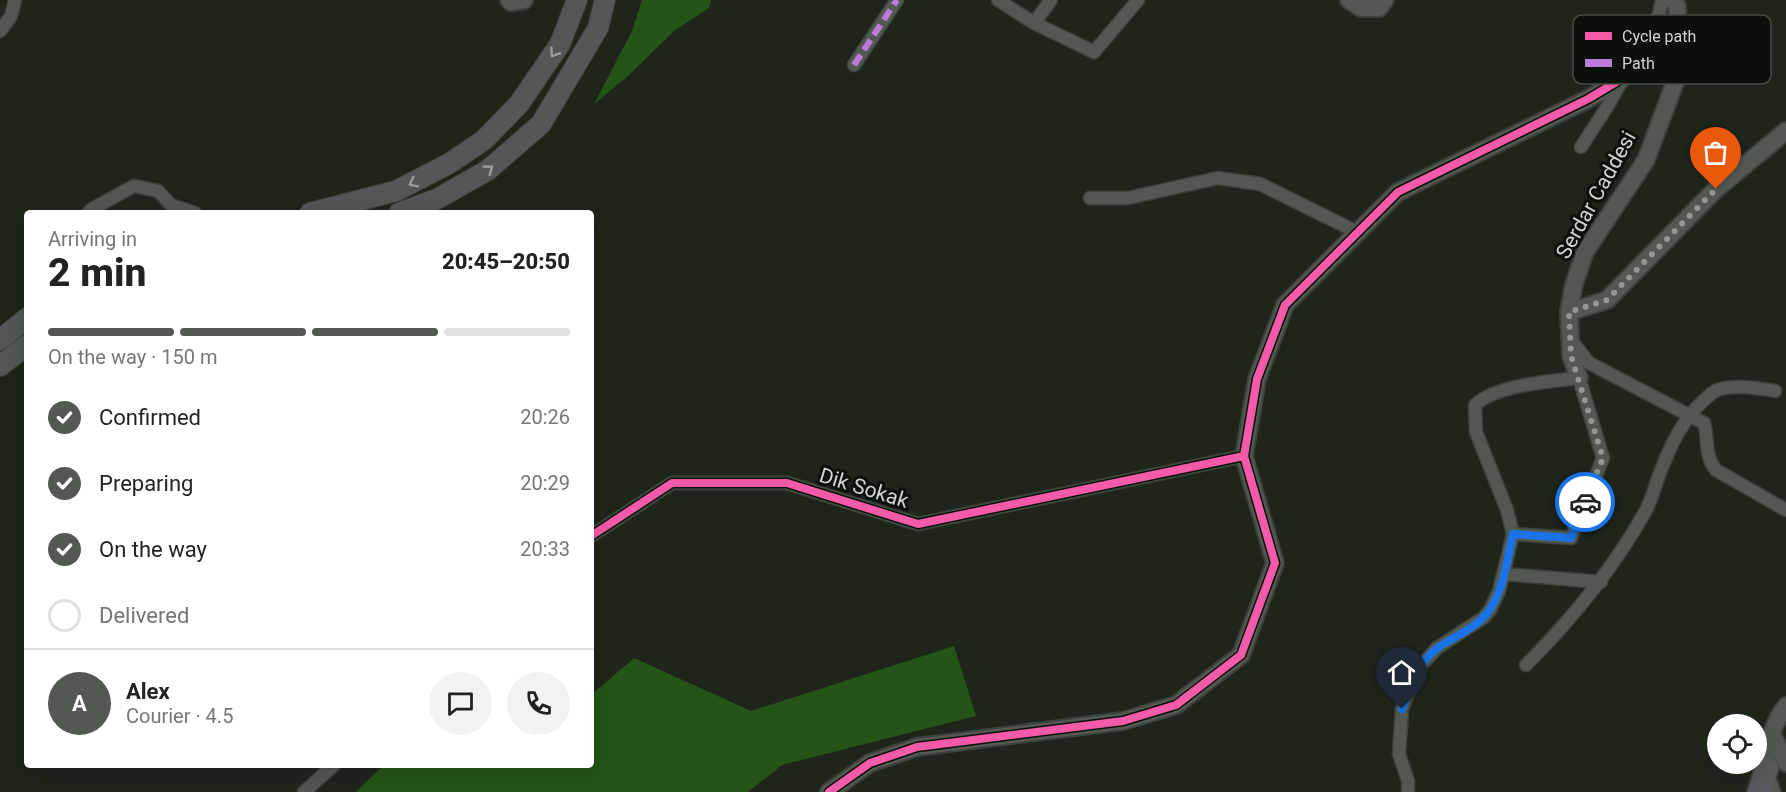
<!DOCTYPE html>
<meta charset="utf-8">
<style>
body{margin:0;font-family:Roboto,sans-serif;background:#f2f2f2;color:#222;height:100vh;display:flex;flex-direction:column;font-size:22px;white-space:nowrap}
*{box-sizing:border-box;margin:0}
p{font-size:20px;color:#767676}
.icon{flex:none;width:33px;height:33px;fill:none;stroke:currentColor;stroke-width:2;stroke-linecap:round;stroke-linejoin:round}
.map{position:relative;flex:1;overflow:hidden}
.sheet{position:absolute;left:24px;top:210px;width:570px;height:558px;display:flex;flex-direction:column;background:#fff;border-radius:6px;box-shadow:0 6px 24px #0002}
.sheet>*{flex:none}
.controls{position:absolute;left:1707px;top:714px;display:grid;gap:12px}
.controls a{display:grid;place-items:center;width:60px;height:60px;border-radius:50%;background:#fff;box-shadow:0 6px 24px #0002;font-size:30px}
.pin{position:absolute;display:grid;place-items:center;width:51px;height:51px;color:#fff;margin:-62px -26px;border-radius:50% 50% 50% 0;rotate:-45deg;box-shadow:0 0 6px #0007}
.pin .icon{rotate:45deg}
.courier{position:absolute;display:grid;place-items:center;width:60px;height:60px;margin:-30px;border:4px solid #1a73e8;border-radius:50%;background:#fff;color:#222;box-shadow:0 2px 8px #0007}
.summary em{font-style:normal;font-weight:800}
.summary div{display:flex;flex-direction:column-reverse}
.summary{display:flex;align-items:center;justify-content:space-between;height:102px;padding:0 24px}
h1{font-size:39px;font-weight:800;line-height:45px}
.bar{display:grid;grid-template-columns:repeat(4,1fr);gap:9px 6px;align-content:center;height:72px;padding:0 24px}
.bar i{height:8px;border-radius:4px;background:#e0e0e0}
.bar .selected{background:#545853}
.bar p{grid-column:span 4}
.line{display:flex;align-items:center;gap:15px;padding:0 24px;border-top:2px solid #e0e0e0}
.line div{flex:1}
.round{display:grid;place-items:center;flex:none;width:63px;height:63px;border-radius:32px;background:#f2f2f2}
ol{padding:0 24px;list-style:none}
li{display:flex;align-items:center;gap:18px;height:66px}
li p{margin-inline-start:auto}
li .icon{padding:6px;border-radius:50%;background:#545853;color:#fff;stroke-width:4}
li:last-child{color:#767676}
li i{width:33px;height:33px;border:3px solid #e0e0e0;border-radius:50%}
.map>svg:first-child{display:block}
</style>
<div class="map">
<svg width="1786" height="792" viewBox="0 0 1786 792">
<rect width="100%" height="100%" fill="#1e261c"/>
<g fill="#255418">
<path d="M642,0H711L709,8L674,31L628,76L594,104L632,31Z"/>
<path d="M954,646L976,716L782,765L748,792H356L384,765H501L505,768L509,765H591V695L634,658L751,711Z"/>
</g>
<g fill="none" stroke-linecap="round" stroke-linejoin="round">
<defs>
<g id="street">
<path d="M998,0L1034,23L1094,52L1138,0"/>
<path d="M1034,23L1051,0"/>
<path d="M0,31L11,16L15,0"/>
<path d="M854,65L897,0"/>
<path d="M1581,147L1607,107L1659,14L1662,0"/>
<path d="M1090,198H1128L1218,178L1260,184L1357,232"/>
<path d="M88,213L92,209L134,186L158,191L171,205L195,213"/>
<path d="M1571,340L1589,363L1704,423C1709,440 1704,456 1716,470L1786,510"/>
<path d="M591,536L672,483H787L918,524L1244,456"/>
<path d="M1504,574L1601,582"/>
<path d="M1526,665C1573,618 1614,568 1646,510C1651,501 1654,490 1657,481C1670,446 1682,417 1712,393C1725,383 1760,388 1775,391"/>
<path d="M304,792L334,765"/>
<path d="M1408,792V781L1399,754L1402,709L1417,670L1437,648L1483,618L1490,610L1499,591L1513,534L1507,510L1476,432L1475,405C1496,385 1550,381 1579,378L1603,458L1571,538L1513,534"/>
</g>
<g id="secondary">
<path d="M509,0L511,2L524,0"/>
<path d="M1349,0L1361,8H1379L1385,0"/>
<path d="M1569,312L1607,300L1716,189L1786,131"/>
<path d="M1579,378L1571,356L1569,312L1574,284L1585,252L1646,160L1680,69L1677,6L1673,0"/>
<path d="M1772,734L1786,763"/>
<path d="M829,792L870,763L917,747L1123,721L1176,705L1241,655L1275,563L1244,456L1257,379L1285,305L1398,192L1588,99L1623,78"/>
<path d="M1772,792C1760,767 1769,728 1786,706"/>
</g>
<g id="primary">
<path d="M310,213L396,191L450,163L484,140L519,104L560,44L577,0"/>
<path d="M399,213L437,199L488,170L541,124L598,28L605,0"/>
<path d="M0,340L27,318"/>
<path d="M0,366L27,345"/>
</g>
<path id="highway" d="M1759,792L1767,768"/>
</defs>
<use href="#street" stroke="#3b423b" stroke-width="15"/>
<use href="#secondary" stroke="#3b423b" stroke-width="20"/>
<use href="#primary" stroke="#3b423b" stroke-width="22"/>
<use href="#highway" stroke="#3b423b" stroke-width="26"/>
<use href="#street" stroke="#525951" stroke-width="12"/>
<use href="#secondary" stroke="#535853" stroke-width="16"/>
<use href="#primary" stroke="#545757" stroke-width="20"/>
<use href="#highway" stroke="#585b5d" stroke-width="22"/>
<path stroke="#bd7bd9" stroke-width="6" stroke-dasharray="12 6" stroke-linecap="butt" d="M854,65L897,0"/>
<defs>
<g id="cycleway">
<path d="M591,536L672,483H787L918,524L1244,456"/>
<path d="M829,792L870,763L917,747L1123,721L1176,705L1241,655L1275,563L1244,456L1257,379L1285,305L1398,192L1588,99L1623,78"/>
</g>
</defs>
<use href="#cycleway" stroke="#0a1109" stroke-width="11"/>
<use href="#cycleway" stroke="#f35aa7" stroke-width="8"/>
</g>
<defs><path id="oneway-chevron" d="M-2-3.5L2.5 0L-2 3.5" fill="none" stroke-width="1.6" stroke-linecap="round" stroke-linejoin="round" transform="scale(1.5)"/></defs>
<g stroke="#979d97">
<use href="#oneway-chevron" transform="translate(554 53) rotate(124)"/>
<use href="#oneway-chevron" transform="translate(489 169) rotate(-36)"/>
<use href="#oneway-chevron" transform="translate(413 183) rotate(153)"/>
</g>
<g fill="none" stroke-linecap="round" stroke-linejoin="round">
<path stroke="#90998e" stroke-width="6" stroke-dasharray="0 10.8" d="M1585,502L1603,458L1571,356L1569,312L1607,300L1716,189"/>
<path stroke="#1a73e8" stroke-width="8" d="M1402,709C1411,687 1418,661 1439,647C1455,636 1476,628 1488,612C1504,591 1507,559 1513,534L1571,538L1585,502"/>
</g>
<g text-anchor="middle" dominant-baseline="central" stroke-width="6" stroke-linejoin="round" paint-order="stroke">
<g font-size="21" fill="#ced7cc" stroke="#0a1109">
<text transform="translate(1596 195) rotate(-61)">Serdar Caddesi</text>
<text transform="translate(864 488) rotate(17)">Dik Sokak</text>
</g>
</g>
<rect x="1573" y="15" width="198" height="69" rx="9" fill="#0a1109" stroke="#454c44" stroke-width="1.5"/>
<rect x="1585" y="32" width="27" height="8" fill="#f35aa7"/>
<rect x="1585" y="59" width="27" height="8" fill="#bd7bd9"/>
<g font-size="16" fill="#ced7cc">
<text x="1622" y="42">Cycle path</text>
<text x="1622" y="69">Path</text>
</g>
</svg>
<div class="controls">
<a><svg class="icon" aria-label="locate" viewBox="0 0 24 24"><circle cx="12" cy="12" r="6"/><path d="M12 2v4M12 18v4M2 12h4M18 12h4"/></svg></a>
</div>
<div class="pin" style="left:1716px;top:189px;background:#ea580c"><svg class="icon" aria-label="bag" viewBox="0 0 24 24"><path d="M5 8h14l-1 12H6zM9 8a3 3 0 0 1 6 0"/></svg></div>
<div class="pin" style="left:1402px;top:709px;background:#1f2937"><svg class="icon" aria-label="home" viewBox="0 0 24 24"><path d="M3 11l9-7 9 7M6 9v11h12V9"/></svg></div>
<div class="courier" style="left:1585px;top:502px"><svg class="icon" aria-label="car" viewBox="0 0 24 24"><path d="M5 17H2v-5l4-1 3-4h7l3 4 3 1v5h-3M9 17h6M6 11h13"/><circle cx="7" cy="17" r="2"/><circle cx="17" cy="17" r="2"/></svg></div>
<section class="sheet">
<div class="summary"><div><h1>2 min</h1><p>Arriving in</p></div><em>20:45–20:50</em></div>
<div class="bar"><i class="selected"></i><i class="selected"></i><i class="selected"></i><i></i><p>On the way · 150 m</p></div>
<ol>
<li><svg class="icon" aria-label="check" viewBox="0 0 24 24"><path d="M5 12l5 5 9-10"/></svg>Confirmed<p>20:26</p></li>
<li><svg class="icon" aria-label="check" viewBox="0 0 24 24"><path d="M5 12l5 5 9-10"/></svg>Preparing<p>20:29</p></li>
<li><svg class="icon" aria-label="check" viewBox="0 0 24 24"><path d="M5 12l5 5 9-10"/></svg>On the way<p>20:33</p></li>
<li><i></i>Delivered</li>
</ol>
<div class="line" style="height:108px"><b class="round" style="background:#545853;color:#fff">A</b><div><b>Alex</b><p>Courier · 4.5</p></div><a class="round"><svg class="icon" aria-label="chat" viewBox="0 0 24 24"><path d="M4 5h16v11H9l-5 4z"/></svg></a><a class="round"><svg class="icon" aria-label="phone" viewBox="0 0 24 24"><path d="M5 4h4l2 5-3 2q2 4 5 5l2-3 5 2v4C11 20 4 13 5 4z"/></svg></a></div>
</section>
</div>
